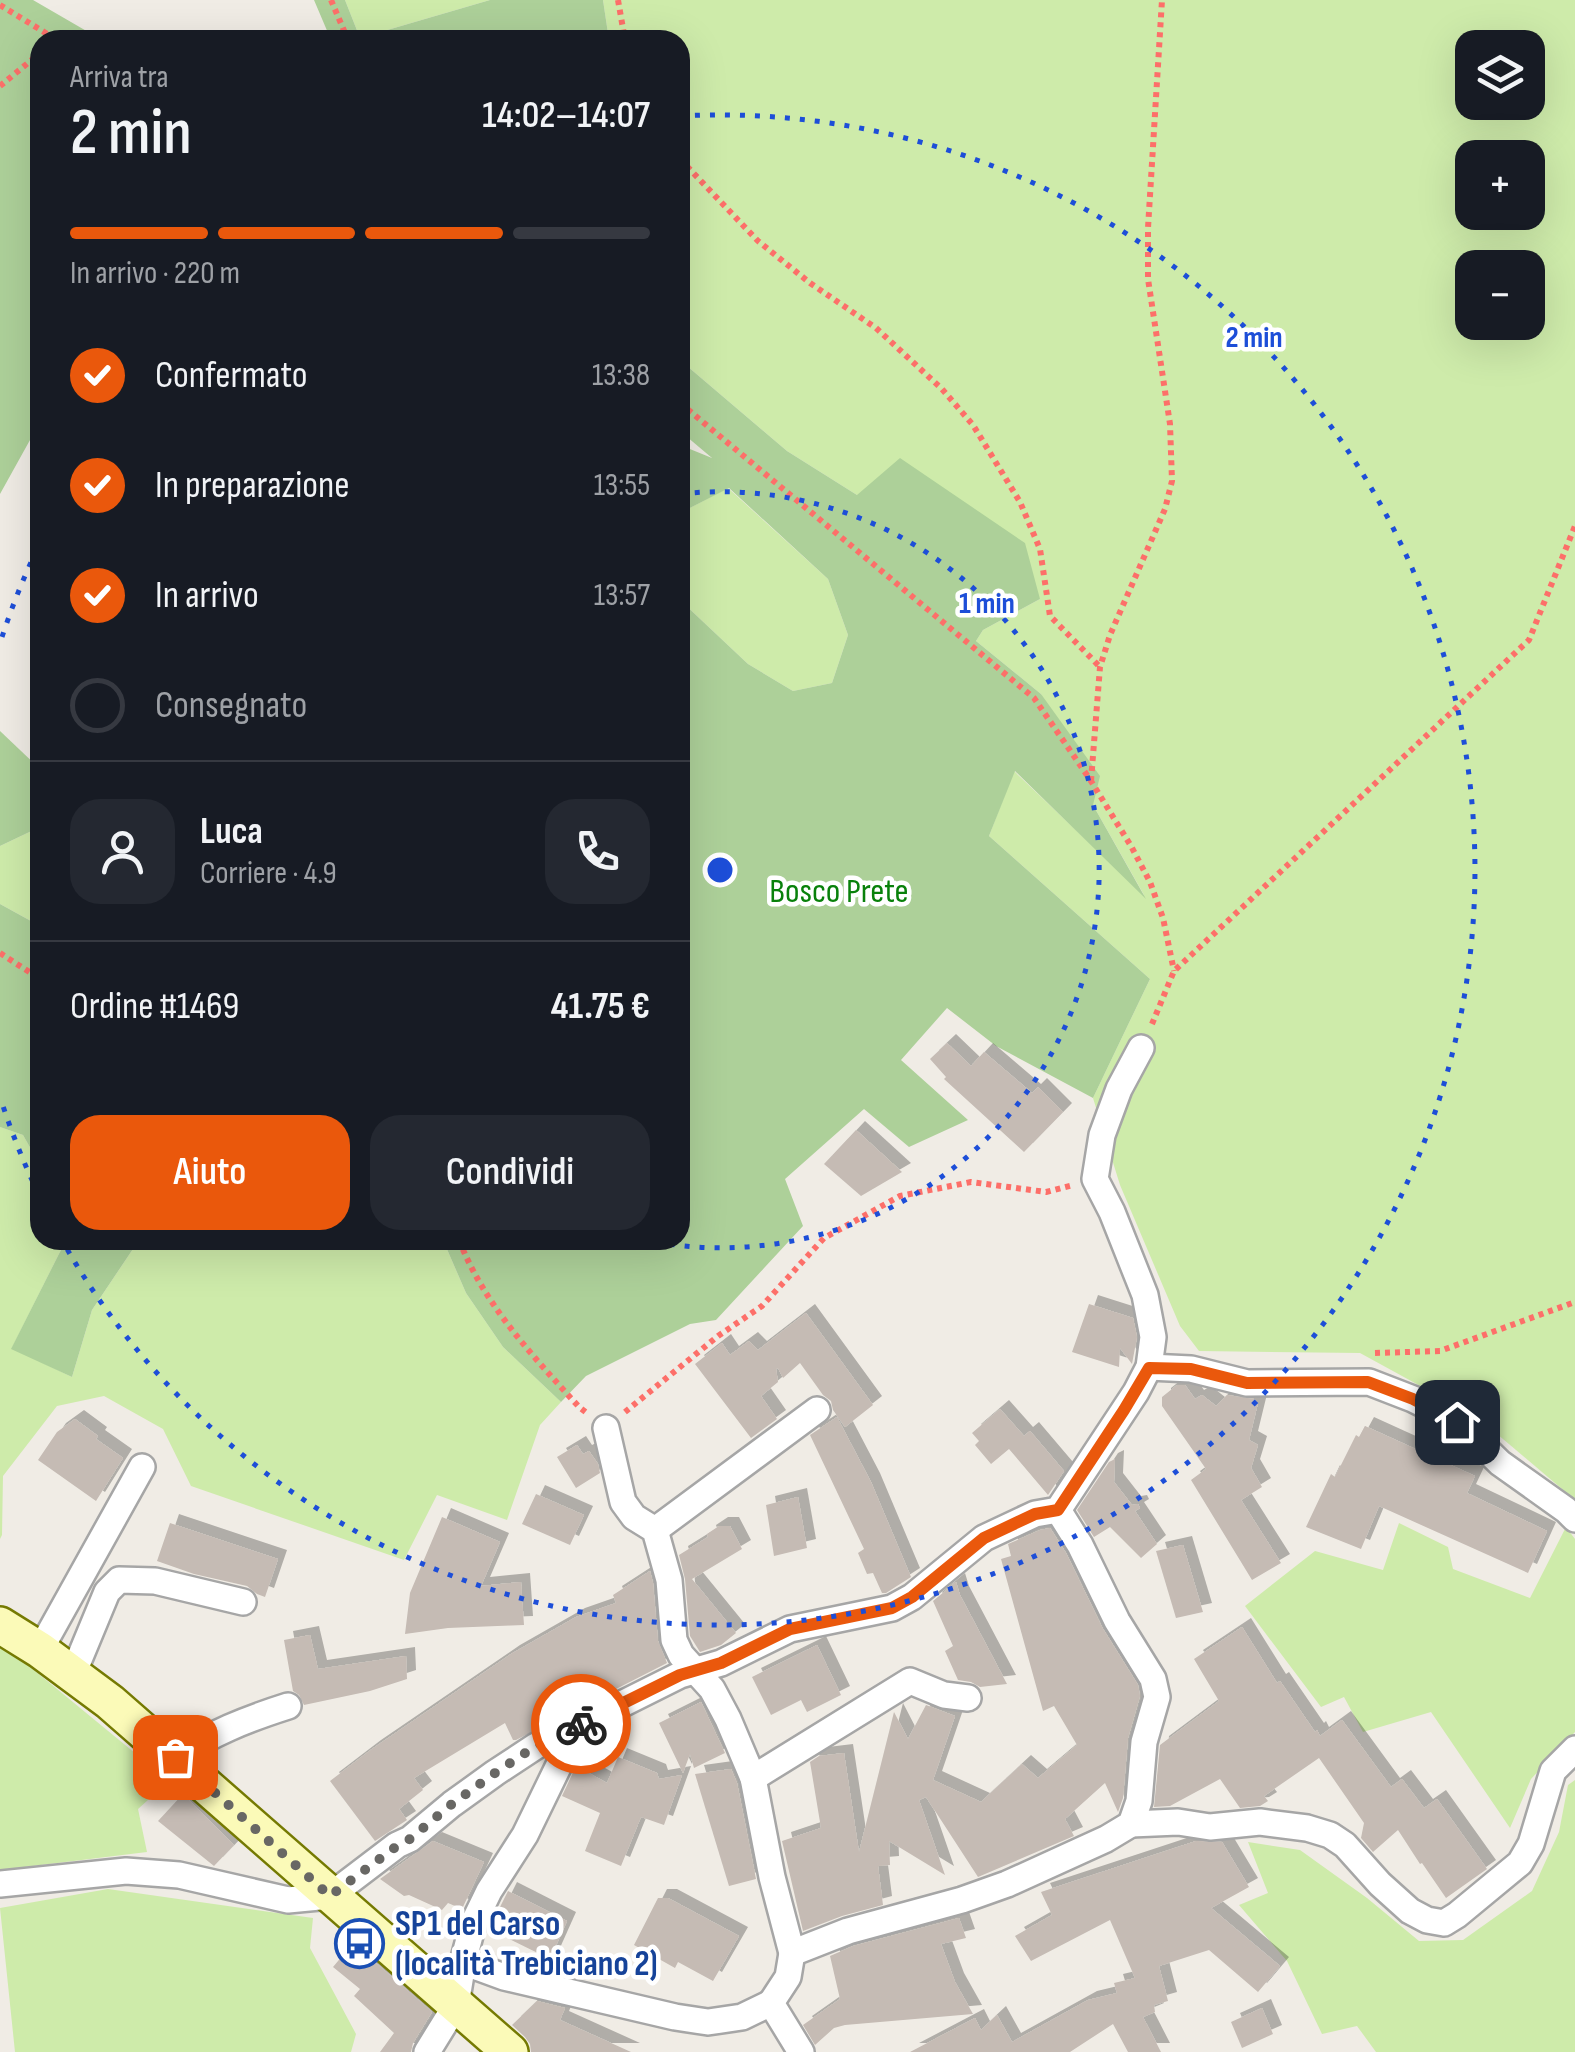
<!DOCTYPE html>
<html lang="it">
<meta charset="utf-8">
<style>
body{margin:0;font-family:"Sofia Sans Condensed",sans-serif;background:#242831;color:#f1f3f6;height:100vh;display:flex;flex-direction:column;font-size:38px;white-space:nowrap}
*{box-sizing:border-box;margin:0}
p{font-size:32px;color:#9ea1a6}
.icon{flex:none;width:55px;height:55px;fill:none;stroke:currentColor;stroke-width:2;stroke-linecap:round;stroke-linejoin:round}
.map{position:relative;flex:1;overflow:hidden}
.details{position:absolute;left:30px;top:30px;width:660px;height:1220px;display:flex;flex-direction:column;background:#171b24;border-radius:30px;box-shadow:0 10px 40px #0002}
.details>*{flex:none}
.tools{position:absolute;left:1455px;top:30px;display:grid;gap:20px}
.tools a{display:grid;place-items:center;width:90px;height:90px;border-radius:20px;background:#171b24;box-shadow:0 10px 40px #0002;font-size:50px}
.pin{position:absolute;display:grid;place-items:center;width:85px;height:85px;color:#fff;margin:-42px;border-radius:20px;box-shadow:0 5px 15px #0006}
.courier{position:absolute;display:grid;place-items:center;width:100px;height:100px;margin:-50px;border:8px solid #ea580c;border-radius:50%;background:#fff;color:#222;box-shadow:0 2px 12px #0007}
.headline em{font-style:normal;font-weight:600}
.headline div{display:flex;flex-direction:column-reverse}
.headline{display:flex;align-items:center;justify-content:space-between;height:170px;padding:0 40px}
h1{font-size:65px;font-weight:600;line-height:75px}
.bar{display:grid;grid-template-columns:repeat(4,1fr);gap:15px 10px;align-content:center;height:120px;padding:0 40px}
.bar i{height:12px;border-radius:8px;background:#363941}
.bar .active{background:#ea580c}
.bar p{grid-column:span 4}
.line{display:flex;align-items:center;gap:25px;padding:0 40px;border-top:2px solid #363941}
.line div{flex:1}
.round{display:grid;place-items:center;flex:none;width:105px;height:105px;border-radius:30px;background:#242831}
ol{padding:0 40px;list-style:none}
li{display:flex;align-items:center;gap:30px;height:110px}
li p{margin-inline-start:auto}
li .icon{padding:10px;border-radius:50%;background:#ea580c;color:#fff;stroke-width:4}
li:last-child{color:#9ea1a6}
li i{width:55px;height:55px;border:5px solid #363941;border-radius:50%}
.cta{display:flex;gap:20px;margin-top:auto;padding:20px 40px}
.cta a{flex:1;height:115px;border-radius:30px;background:#ea580c;color:#fff;font-size:40px;font-weight:600;line-height:115px;text-align:center}
.cta a+a{background:#242831;color:#f1f3f6}
.map>svg:first-child{display:block}
</style>
<div class="map">
<svg width="1575" height="2052" viewBox="0 0 1575 2052">
<defs>
<filter id="shadow"><feDropShadow dx="9" dy="-9" stdDeviation="0" flood-color="#0004"/></filter>
</defs>
<rect width="100%" height="100%" fill="#f0ece5"/>
<g fill="#ceebaa" fill-rule="evenodd">
<path d="M345,0H490L360,38Z"/>
<path d="M603,0H1575V1500L1477,1417L1360,1353L1199,1351L1180,1326L1120,1185L1093,1098L1150,979L989,836L1014,771L1144,895L1093,805L1041,694L976,641L983,630L1040,599L857,495L787,451L680,360V40H609ZM1472,48H1528V102H1472ZM1472,158H1528V212H1472ZM1472,268H1528V322H1472Z"/>
<path d="M728,488L828,579L848,635L832,683L793,691L748,664L680,600V513Z"/>
<path d="M40,827V926L0,904V846Z"/>
<path d="M0,1127L23,1135L40,1165V1240H66L12,1348L72,1377L92,1310L139,1240H443L466,1293L503,1347L561,1402L540,1425L507,1520L437,1495L404,1560L191,1486L163,1429L104,1396L57,1406L3,1476L2,1535L0,1539Z"/>
<path d="M1399,1523L1448,1547L1453,1569L1530,1598L1566,1527L1575,1539V1732L1531,1779L1510,1828L1431,1712L1363,1732L1344,1697L1321,1707L1245,1606L1315,1551L1383,1570Z"/>
<path d="M0,1647L29,1666L169,1781L138,1809L147,1852L0,1870Z"/>
<path d="M1575,1780V2052H1376L1357,2026L1322,2034L1287,1961L1239,1905L1268,1893L1248,1842L1300,1850L1367,1898L1419,1941L1463,1940L1532,1891L1559,1832L1568,1785Z"/>
<path d="M108,1889L313,1918L310,1948L356,2034L351,2052H15L0,1908Z"/>
</g>
<g fill="#add099">
<path d="M0,0H33L102,40H40V422L0,494Z"/>
<path d="M314,0H345L360,38L490,0H603L609,40H331Z"/>
<path d="M680,360L787,451L857,495L900,458L1025,543L1040,599L983,630L976,641L1041,694L1100,776L1093,805L1146,899L1015,771L989,836L1150,979L1093,1098L996,1046L947,1008L901,1060L968,1120L909,1147L864,1109L785,1179L803,1226L716,1320L690,1324L586,1376L561,1402L503,1347L466,1293L443,1240H680V600L748,664L793,691L832,683L848,635L828,579L729,488L680,513V445L712,458L680,431Z"/>
<path d="M0,731L40,769V827L0,846Z"/>
<path d="M0,904L40,926V1165L23,1135L0,1127Z"/>
<path d="M66,1240H139L92,1310L72,1377L11,1349Z"/>
</g>
<g fill="#c5bbb4" filter="url(#shadow)">
<path d="M947,1043L971,1066L984,1052L1032,1093L1038,1087L1063,1112L1024,1152L944,1079L946,1077L930,1059Z"/>
<path d="M856,1130L902,1172L861,1196L824,1164Z"/>
<path d="M1089,1304L1133,1318L1137,1337L1132,1364L1120,1348L1119,1367L1072,1352Z"/>
<path d="M806,1313L873,1405L845,1427L833,1410L831,1401L823,1395L800,1363L783,1378L778,1368L776,1369L778,1382L761,1396L777,1419L751,1438L695,1364L722,1343L730,1355L749,1341L758,1350Z"/>
<path d="M1177,1385H1185L1195,1399L1202,1395L1216,1406L1227,1395L1254,1399L1258,1403L1249,1440L1258,1445L1251,1468L1262,1487L1241,1500L1281,1563L1252,1580L1191,1480L1206,1469L1162,1406V1397Z"/>
<path d="M1000,1409L1024,1436L1030,1431L1064,1471L1048,1495L1009,1449L991,1464L975,1445L979,1441L972,1433Z"/>
<path d="M837,1417L871,1482L911,1577L886,1593H882L873,1573L867,1574L858,1553L864,1549L810,1435Z"/>
<path d="M75,1419L98,1436L96,1439L123,1458L96,1501L38,1460L57,1432Z"/>
<path d="M1365,1426L1475,1476L1467,1493L1547,1531L1528,1573L1379,1506L1361,1549L1306,1527L1331,1474L1335,1477L1356,1435L1359,1437Z"/>
<path d="M577,1445L583,1454L589,1451L598,1464L600,1473L576,1488L557,1457Z"/>
<path d="M1115,1459L1114,1482L1132,1505L1138,1504L1140,1508L1135,1511L1157,1544L1141,1558L1110,1527L1094,1537L1077,1510L1109,1462Z"/>
<path d="M536,1494L584,1515L570,1545L522,1524Z"/>
<path d="M798,1497L807,1548L774,1556L766,1505Z"/>
<path d="M442,1517L500,1542L481,1586L521,1582L524,1625L448,1628L405,1634L410,1593Z"/>
<path d="M170,1523L278,1559L265,1597L257,1594L247,1586L194,1574L157,1561Z"/>
<path d="M719,1526H730L742,1549L692,1579L736,1633L721,1645L700,1652L690,1636L685,1579L679,1555L708,1537L707,1534Z"/>
<path d="M1050,1528L1066,1553L1103,1629L1138,1685L1140,1696L1128,1738L1123,1798L1118,1812L1105,1783L1065,1819L1074,1836L978,1877L926,1797L919,1800L945,1875L889,1841L890,1865L878,1866L883,1905L842,1916L803,1931L782,1841L821,1828L810,1762L819,1756L844,1753L859,1852L894,1712L908,1739L926,1705L955,1716L933,1780L981,1802L1022,1764L1038,1778L1077,1745L1054,1706L1043,1711L1001,1559L1011,1556L1008,1544L1040,1530Z"/>
<path d="M1183,1545L1203,1612L1176,1618L1156,1551Z"/>
<path d="M650,1571L653,1583L658,1641L667,1663L516,1740H513L505,1723L414,1778L423,1790L399,1809L407,1820L375,1841L330,1781L372,1749L511,1654L576,1617L616,1603L613,1595Z"/>
<path d="M956,1582L960,1595L1007,1684L980,1687L971,1682L958,1680L945,1651L953,1646L933,1601Z"/>
<path d="M1242,1627L1277,1683L1280,1681L1315,1732L1317,1730L1320,1736L1342,1720L1391,1787L1402,1779L1424,1808L1437,1799L1487,1869L1446,1898L1422,1863L1420,1864L1398,1830L1373,1852L1361,1838L1364,1823L1319,1758L1264,1796L1268,1801L1260,1806L1240,1808L1220,1779L1170,1806L1154,1807L1160,1745L1219,1701L1194,1659Z"/>
<path d="M310,1635L318,1669L406,1656L407,1679L370,1691L304,1705L299,1695L293,1691L284,1640Z"/>
<path d="M817,1645L841,1695L807,1712L801,1700L771,1715L752,1677Z"/>
<path d="M701,1702L725,1753L694,1768L690,1754L683,1773L659,1723Z"/>
<path d="M618,1757L657,1773L659,1779L682,1775L664,1825L641,1817L621,1866L585,1851L600,1813L562,1796L576,1766L607,1783Z"/>
<path d="M731,1769L737,1783L756,1879L729,1886L695,1774Z"/>
<path d="M183,1794L234,1845L214,1866L158,1821Z"/>
<path d="M433,1841L484,1862L462,1909L448,1903L442,1910L409,1895L404,1896L380,1879Z"/>
<path d="M1196,1841L1222,1842L1249,1887L1211,1908L1280,1966L1258,1992L1209,1950L1159,1966L1168,2001L1154,2005L1155,2012L1143,2017L1161,2052H1128L1113,2024L1070,2052H910L975,2018L981,2030L997,2015L1012,2042L1088,2000L1117,1993L1114,1983L1135,1978L1110,1920L1031,1961L1015,1936L1052,1915L1041,1892Z"/>
<path d="M508,1891L567,1921L550,1959L489,1929Z"/>
<path d="M658,1898H668L739,1936L713,1981L678,1962L675,1968L634,1945Z"/>
<path d="M959,1918L966,1938L941,1944L955,1982L973,2014L845,2025L834,2028L815,2045L803,2025L840,1999L830,1956L853,1946Z"/>
<path d="M353,1943L432,2012L413,2043L411,2052H380L394,2033L354,1996L360,1989L333,1967Z"/>
<path d="M537,2001L565,2008L560,2020L631,2052H531L530,2044L525,2037L512,2025Z"/>
<path d="M1262,2008L1273,2034L1242,2048L1231,2022Z"/>
</g>
<g fill="none" stroke-linecap="round" stroke-linejoin="round">
<defs>
<g id="street">
<path d="M1149,1367L1191,1369L1247,1383L1369,1382L1413,1399L1457,1421L1500,1463L1566,1510L1575,1519"/>
<path d="M606,1428L623,1502L634,1517L655,1530L669,1580L674,1640L681,1655L712,1689L728,1719L753,1778L772,1877L792,1953"/>
<path d="M655,1530L817,1410"/>
<path d="M40,1650L142,1467"/>
<path d="M73,1674L107,1592L119,1580L155,1581L243,1602"/>
<path d="M175,1757C213,1733 244,1720 288,1706"/>
<path d="M753,1778L910,1681L944,1695L968,1698"/>
<path d="M1131,1824L1178,1822L1210,1827L1260,1822L1307,1828L1330,1835L1345,1845L1380,1884L1410,1911L1427,1920L1444,1923L1457,1915L1520,1863L1531,1844L1553,1771L1575,1749"/>
<path d="M0,1884L126,1871L179,1875L288,1900L330,1896L397,1845L410,1839L452,1804L495,1773L536,1746L578,1726"/>
<path d="M463,1962L504,1977L675,2017L708,2022L742,2017L771,2003"/>
<path d="M427,2052L456,2005L463,1962L473,1924L489,1891L525,1835L578,1726L680,1675L721,1663L790,1629L892,1608L912,1597L984,1538L1035,1514L1058,1510L1136,1392L1149,1367L1153,1337L1145,1295L1112,1212L1095,1179L1102,1135L1119,1089L1141,1048"/>
<path d="M801,2052L771,2003L788,1977L792,1953L848,1931L962,1900L1007,1884L1106,1839L1131,1824L1139,1801L1144,1742L1157,1697L1153,1679L1117,1621L1080,1545L1058,1510"/>
</g>
<path id="secondary" d="M0,1625L40,1650L110,1702L510,2052"/>
</defs>
<use href="#street" stroke="#a6a6a6" stroke-width="30"/>
<use href="#secondary" stroke="#757a02" stroke-width="40"/>
<g stroke="#fd6f69" stroke-width="6" stroke-dasharray="5 5" stroke-linecap="butt">
<path d="M331,0L348,40"/>
<path d="M618,0L625,40"/>
<path d="M0,5L57,40"/>
<path d="M0,86L40,53"/>
<path d="M680,159L758,241L810,283L876,328L942,389L973,425L1020,502L1040,549L1050,616L1100,667"/>
<path d="M680,403L1034,698L1091,781L1131,846L1150,882L1163,918L1174,971"/>
<path d="M1091,781L1100,667L1110,635L1165,509L1172,481L1170,424L1148,279V228L1162,0"/>
<path d="M0,953L40,979"/>
<path d="M1152,1024L1174,971L1529,640L1575,526"/>
<path d="M459,1240C485,1306 532,1355 579,1407L588,1414"/>
<path d="M1375,1353L1440,1351L1575,1302"/>
<path d="M625,1412L718,1336L762,1306L824,1238L900,1196L971,1182L1046,1192L1073,1185"/>
</g>
<use href="#street" stroke="#fff" stroke-width="25"/>
<use href="#secondary" stroke="#fbfab8" stroke-width="35"/>
</g>
<g fill="none" stroke-linecap="round" stroke-linejoin="round">
<path stroke="#686764" stroke-width="10" stroke-dasharray="0 18" d="M175,1757L330,1896L397,1846L410,1839L452,1804L495,1773L536,1746L581,1724"/>
<path stroke="#ea580c" stroke-width="12" d="M581,1724L680,1675L721,1663L790,1629L892,1608L912,1597L984,1538L1035,1514L1058,1510L1124,1410L1149,1368L1191,1369L1247,1383L1368,1382L1413,1399L1457,1422"/>
</g>
<g fill="none" stroke="#1d4ed8" stroke-width="5" stroke-dasharray="5 10">
<path d="M680 494A378 378 0 1 1 645 1240"/>
<path d="M39 1195A755 755 0 0 1 2 1103M2 637A755 755 0 0 1 39 545M680 116A755 755 0 1 1 63 1242"/>
</g>
<defs>
<symbol id="bus-ring" viewBox="-11 -11 22 22"><circle r="9.5" fill="#fff" stroke="#1a4fb4" stroke-width="1.5"/><path d="M-5-6H5V4H4V6H2V4H-2V6H-4V4H-5ZM-3.5-4V0h7V-4ZM-3.5 1.2v1.5H-2V1.2ZM2 1.2v1.5H3.5V1.2Z" fill="#1a4fb4"/></symbol>
</defs>
<g fill-rule="evenodd">
<use href="#bus-ring" x="332" y="1916" width="55" height="55"/>
</g>
<g text-anchor="middle" dominant-baseline="central" stroke-width="9" stroke-linejoin="round" paint-order="stroke">
<g font-size="35" fill="#09810b" stroke="#fff">
<text x="839" y="891">Bosco Prete</text>
</g>
<g font-size="35" font-weight="bold" fill="#164399" stroke="#fff" text-anchor="start">
<text x="395" y="1924">SP1 del Carso<tspan x="395" dy="40">(località Trebiciano 2)</tspan></text>
</g>
</g>
<circle cx="720" cy="870" r="15" fill="#1d4ed8" stroke="#fff" stroke-width="5"/>
<g font-size="30" text-anchor="middle" font-weight="bold" fill="#1d4ed8" stroke="#fff" stroke-width="9" stroke-linejoin="round" paint-order="stroke">
<text x="1254" y="347">2 min</text>
<text x="987" y="613">1 min</text>
</g>
</svg>
<div class="tools">
<a><svg class="icon" aria-label="layers" viewBox="0 0 24 24"><path d="M12 4l9 5-9 5-9-5zM3 14l9 5 9-5"/></svg></a>
<a>+</a>
<a>−</a>
</div>
<div class="pin" style="left:175px;top:1757px;background:#ea580c"><svg class="icon" aria-label="bag" viewBox="0 0 24 24"><path d="M5 8h14l-1 12H6zM9 8a3 3 0 0 1 6 0"/></svg></div>
<div class="pin" style="left:1457px;top:1422px;background:#1f2937"><svg class="icon" aria-label="home" viewBox="0 0 24 24"><path d="M3 11l9-7 9 7M6 9v11h12V9"/></svg></div>
<div class="courier" style="left:581px;top:1724px"><svg class="icon" aria-label="bike" viewBox="0 0 24 24"><circle cx="6" cy="16" r="4"/><circle cx="18" cy="16" r="4"/><path d="M6 16l4-8h5l3 8M10 8l3 8H6M13 5h3"/></svg></div>
<section class="details">
<div class="headline"><div><h1>2 min</h1><p>Arriva tra</p></div><em>14:02–14:07</em></div>
<div class="bar"><i class="active"></i><i class="active"></i><i class="active"></i><i></i><p>In arrivo · 220 m</p></div>
<ol>
<li><svg class="icon" aria-label="check" viewBox="0 0 24 24"><path d="M5 12l5 5 9-10"/></svg>Confermato<p>13:38</p></li>
<li><svg class="icon" aria-label="check" viewBox="0 0 24 24"><path d="M5 12l5 5 9-10"/></svg>In preparazione<p>13:55</p></li>
<li><svg class="icon" aria-label="check" viewBox="0 0 24 24"><path d="M5 12l5 5 9-10"/></svg>In arrivo<p>13:57</p></li>
<li><i></i>Consegnato</li>
</ol>
<div class="line" style="height:180px"><a class="round"><svg class="icon" aria-label="person" viewBox="0 0 24 24"><circle cx="12" cy="8" r="4"/><path d="M4 21q1-7 8-7t8 7"/></svg></a><div><b>Luca</b><p>Corriere · 4.9</p></div><a class="round"><svg class="icon" aria-label="phone" viewBox="0 0 24 24"><path d="M5 4h4l2 5-3 2q2 4 5 5l2-3 5 2v4C11 20 4 13 5 4z"/></svg></a></div>
<div class="line" style="height:130px"><div>Ordine #1469</div><b>41.75 €</b></div>
<div class="cta"><a>Aiuto</a><a>Condividi</a></div>
</section>
</div>
